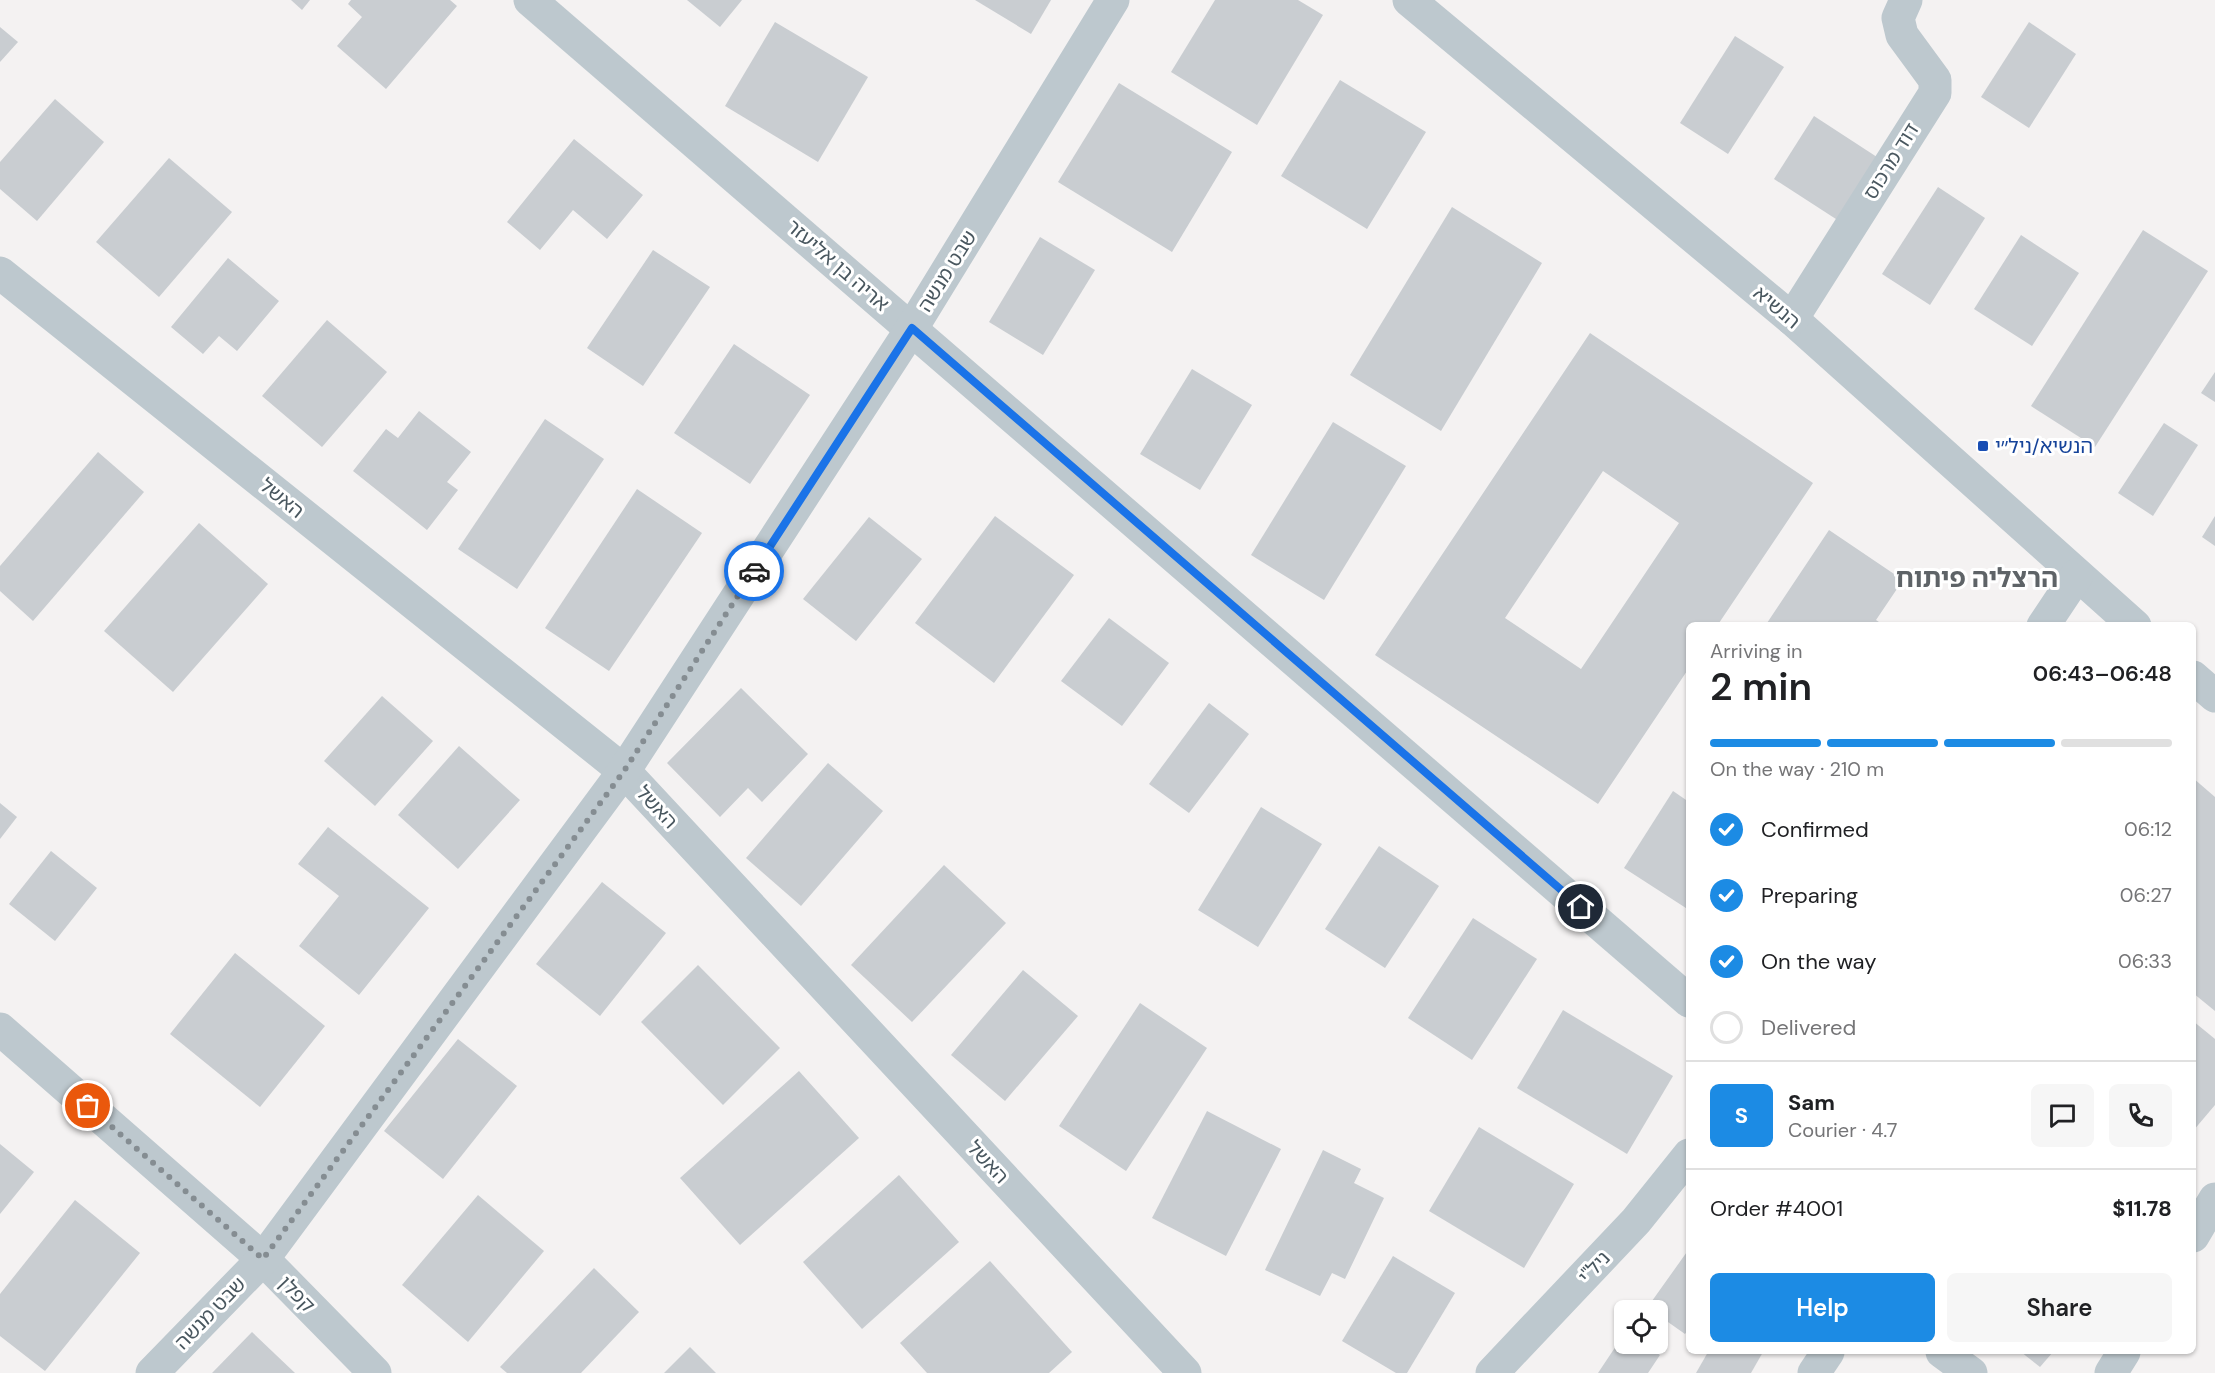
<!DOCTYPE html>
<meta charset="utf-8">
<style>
body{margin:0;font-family:"DM Sans","Noto Sans Hebrew",sans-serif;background:#f6f6f6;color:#202124;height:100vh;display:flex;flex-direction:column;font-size:22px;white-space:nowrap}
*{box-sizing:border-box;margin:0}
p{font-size:20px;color:#757577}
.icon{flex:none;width:33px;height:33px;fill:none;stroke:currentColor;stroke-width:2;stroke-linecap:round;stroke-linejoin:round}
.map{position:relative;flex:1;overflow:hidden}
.drawer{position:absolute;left:1686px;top:622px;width:510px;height:732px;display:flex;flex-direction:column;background:#fff;border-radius:9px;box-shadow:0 2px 4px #0004}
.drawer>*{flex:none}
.buttons{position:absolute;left:1614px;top:1300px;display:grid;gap:12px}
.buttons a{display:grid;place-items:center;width:54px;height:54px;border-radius:9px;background:#fff;box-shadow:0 2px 4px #0004;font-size:30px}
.pin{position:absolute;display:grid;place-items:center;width:51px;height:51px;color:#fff;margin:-26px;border:3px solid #fff;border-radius:50%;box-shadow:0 2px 6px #0007}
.courier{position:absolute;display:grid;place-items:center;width:60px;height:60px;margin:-30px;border:4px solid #1a73e8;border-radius:50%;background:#fff;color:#222;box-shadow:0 2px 8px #0007}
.head em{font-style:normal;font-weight:600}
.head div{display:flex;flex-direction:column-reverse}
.head{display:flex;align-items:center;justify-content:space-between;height:102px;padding:0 24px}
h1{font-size:39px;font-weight:600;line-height:45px}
.bar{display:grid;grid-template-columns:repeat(4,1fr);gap:9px 6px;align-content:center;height:72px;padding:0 24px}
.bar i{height:8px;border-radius:4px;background:#e0e0e0}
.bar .selected{background:#1c8be4}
.bar p{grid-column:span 4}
.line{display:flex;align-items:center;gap:15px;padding:0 24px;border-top:2px solid #e0e0e0}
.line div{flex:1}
.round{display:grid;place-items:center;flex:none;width:63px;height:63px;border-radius:9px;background:#f6f6f6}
ol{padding:0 24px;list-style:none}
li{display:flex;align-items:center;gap:18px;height:66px}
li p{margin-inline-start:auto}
li .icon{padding:6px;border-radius:50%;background:#1c8be4;color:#fff;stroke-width:4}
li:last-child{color:#757577}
li i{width:33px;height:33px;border:3px solid #e0e0e0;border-radius:50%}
.cta{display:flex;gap:12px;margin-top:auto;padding:12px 24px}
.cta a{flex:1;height:69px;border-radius:9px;background:#1c8be4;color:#fff;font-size:24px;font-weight:600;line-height:69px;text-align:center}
.cta a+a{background:#f6f6f6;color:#202124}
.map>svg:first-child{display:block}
</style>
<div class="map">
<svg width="2215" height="1373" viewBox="0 0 2215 1373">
<rect width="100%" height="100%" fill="#f4f2f2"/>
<g fill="#c9cdd1" fill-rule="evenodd">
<path d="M291,0H310L302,10Z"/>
<path d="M351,0H450L457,6L386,89L337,46L362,17L348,4Z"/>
<path d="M687,0H742L720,27Z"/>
<path d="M975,0H1051L1031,34Z"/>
<path d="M1215,0H1298L1323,15L1257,125L1171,72Z"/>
<path d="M775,22L868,77L818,162L725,106Z"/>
<path d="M2029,22L2076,54L2029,128L1981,97Z"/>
<path d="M0,27L18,42L0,62Z"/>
<path d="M1735,36L1784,67L1728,154L1680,123Z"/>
<path d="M1340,80L1426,132L1367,229L1281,176Z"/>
<path d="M1119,83L1232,152L1172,252L1058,182Z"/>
<path d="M55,99L104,142L37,221L0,189V162Z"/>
<path d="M1814,116L1880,159L1839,221L1774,179Z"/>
<path d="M574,139L643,195L607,239L573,210L540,250L507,222Z"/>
<path d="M169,158L232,212L159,297L96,242Z"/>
<path d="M1938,187L1985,218L1930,305L1882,274Z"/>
<path d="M1452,207L1542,263L1441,431L1350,375Z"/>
<path d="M2143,230L2208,271L2095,447L2031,406Z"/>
<path d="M2021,235L2079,273L2032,346L1974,309Z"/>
<path d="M1040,237L1095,270L1043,355L989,322Z"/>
<path d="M653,250L710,287L643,386L587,348Z"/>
<path d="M228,258L279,301L237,351L219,336L203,354L171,327Z"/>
<path d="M327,320L387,372L322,447L262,396Z"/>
<path d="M1590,333L1813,483L1717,626H1689V668L1598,804L1375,655ZM1603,471L1679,523L1581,669L1505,618Z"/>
<path d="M734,344L810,395L750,484L674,433Z"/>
<path d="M1192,369L1252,405L1200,490L1140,454Z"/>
<path d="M2215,372V402L2201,393Z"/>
<path d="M419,411L471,452L447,482L458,490L427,530L353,471L386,429L398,438Z"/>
<path d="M545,419L604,459L517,589L458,549Z"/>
<path d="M1333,422L1406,466L1324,600L1251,555Z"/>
<path d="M2164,423L2198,445L2153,516L2118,493Z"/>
<path d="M98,452L144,492L33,621L0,591V566Z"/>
<path d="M637,489L702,533L609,671L545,628Z"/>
<path d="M995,516L1074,575L994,683L915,623Z"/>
<path d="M2215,516V546L2202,537Z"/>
<path d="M869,517L922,559L856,641L803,599Z"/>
<path d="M199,523L268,584L173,692L104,631Z"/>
<path d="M1829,530L1903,580L1876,620L1885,626H1765Z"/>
<path d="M1109,618L1169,663L1122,726L1061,681Z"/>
<path d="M741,688L808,754L762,802L748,788L720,817L667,763Z"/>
<path d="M382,696L433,741L375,806L324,761Z"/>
<path d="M1209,703L1249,734L1189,813L1149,784Z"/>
<path d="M459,746L520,800L458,869L398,815Z"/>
<path d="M828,763L883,811L801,906L746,858Z"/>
<path d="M2193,778L2215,797V1011L2193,993Z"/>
<path d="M1673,791L1689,802V910L1624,868Z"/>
<path d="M0,803L17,817L0,839Z"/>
<path d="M1261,807L1322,844L1258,947L1198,910Z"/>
<path d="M328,827L429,908L359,995L299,946L339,896L298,864Z"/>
<path d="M1379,846L1439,886L1385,968L1325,929Z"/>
<path d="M51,851L97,888L55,941L9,904Z"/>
<path d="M944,865L1006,923L912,1022L851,965Z"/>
<path d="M602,882L666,933L600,1016L536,964Z"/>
<path d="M1473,918L1537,959L1472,1060L1408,1018Z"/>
<path d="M235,953L325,1026L260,1107L170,1034Z"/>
<path d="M698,965L780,1048L723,1105L641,1022Z"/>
<path d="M1023,970L1078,1016L1005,1101L951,1055Z"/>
<path d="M1140,1003L1207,1048L1126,1171L1059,1126Z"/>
<path d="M1563,1010L1673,1076L1627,1154L1517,1088Z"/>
<path d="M2193,1021L2215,1039V1105L2193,1131Z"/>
<path d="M458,1039L517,1086L443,1179L384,1131Z"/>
<path d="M799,1071L859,1138L740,1245L680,1178Z"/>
<path d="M1207,1111L1281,1149L1226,1256L1152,1218Z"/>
<path d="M1479,1127L1574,1184L1524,1268L1429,1211Z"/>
<path d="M0,1144L34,1172L0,1214Z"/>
<path d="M1323,1150L1361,1169L1354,1183L1384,1198L1345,1279L1332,1273L1320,1296L1265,1270Z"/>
<path d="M899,1175L959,1242L862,1329L803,1262Z"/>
<path d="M478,1195L544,1251L468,1342L402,1285Z"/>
<path d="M75,1200L140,1253L45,1371L0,1336V1294Z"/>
<path d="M1689,1249V1328L1685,1334L1658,1315V1311H1651L1647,1308Z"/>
<path d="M1393,1256L1455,1293L1407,1373H1396L1342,1341Z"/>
<path d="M990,1261L1072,1352L1049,1373H927L900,1343Z"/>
<path d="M594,1268L639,1312L581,1373H507L500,1367Z"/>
<path d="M252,1332L295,1373H212Z"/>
<path d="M1624,1334V1344H1644L1660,1355L1648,1373H1598Z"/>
<path d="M690,1347L716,1373H664Z"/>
<path d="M1708,1352H1763L1751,1373H1696Z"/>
<path d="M2021,1352H2053L2040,1367Z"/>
</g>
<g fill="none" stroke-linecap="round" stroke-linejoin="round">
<g stroke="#bdc8ce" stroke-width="33">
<path d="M530,0L1689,1001"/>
<path d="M1409,0L1792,319L2135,626"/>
<path d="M0,273L624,771L1185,1373"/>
<path d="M1792,319L1935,93V80L1902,35L1898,18L1906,0"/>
<path d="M2043,626L2077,575"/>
<path d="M2193,677L2215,696"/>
<path d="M0,1029L263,1259L375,1373"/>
<path d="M2193,1236L2215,1199"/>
<path d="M1942,1352L1971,1373"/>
<path d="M152,1373L263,1259L624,771L912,328L1113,0"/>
<path d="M1492,1373L1636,1221L1689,1155"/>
<path d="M1814,1373L1828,1352"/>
<path d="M2111,1373L2124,1352"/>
</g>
</g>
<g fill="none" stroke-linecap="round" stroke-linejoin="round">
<path stroke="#858d92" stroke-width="6" stroke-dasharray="0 10.8" d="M88,1106L263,1259L624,771L754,571"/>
<path stroke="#1a73e8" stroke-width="8" d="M754,571L912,328L1581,907"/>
</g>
<rect fill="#1a4fb4" stroke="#fff" stroke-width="2" x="1977" y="440" width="12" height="12" rx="3"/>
<g text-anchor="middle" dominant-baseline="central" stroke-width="6" stroke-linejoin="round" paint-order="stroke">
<g font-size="20" fill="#49575f" stroke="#fff">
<text transform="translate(1891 161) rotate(-58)">דוד מרכוס</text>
<text transform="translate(838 265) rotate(41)">אריה בן אליעזר</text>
<text transform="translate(947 271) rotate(-58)">שבט מנשה</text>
<text transform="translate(1777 307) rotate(40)">הנשיא</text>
<text transform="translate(282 498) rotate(39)">האשל</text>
<text transform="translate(657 807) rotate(47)">האשל</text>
<text transform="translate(988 1162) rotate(47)">האשל</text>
<text transform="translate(1594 1267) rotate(-47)">ניל"י</text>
<text transform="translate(297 1294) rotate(46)">קפלן</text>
<text transform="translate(210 1313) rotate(-46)">שבט מנשה</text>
</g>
<g font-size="20" fill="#164399" stroke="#fff" text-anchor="start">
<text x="1995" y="446">הנשיא/ניל״י</text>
</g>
<g font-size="26" font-weight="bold" fill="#5e6367" stroke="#fff">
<text x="1977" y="578">הרצליה פיתוח</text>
</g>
</g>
</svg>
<div class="buttons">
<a><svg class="icon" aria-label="locate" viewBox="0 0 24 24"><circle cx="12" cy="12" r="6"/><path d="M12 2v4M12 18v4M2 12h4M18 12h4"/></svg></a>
</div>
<div class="pin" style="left:88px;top:1106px;background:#ea580c"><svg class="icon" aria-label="bag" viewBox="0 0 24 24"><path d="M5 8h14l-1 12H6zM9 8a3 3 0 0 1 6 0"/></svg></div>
<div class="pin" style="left:1581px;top:907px;background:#1f2937"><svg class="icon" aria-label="home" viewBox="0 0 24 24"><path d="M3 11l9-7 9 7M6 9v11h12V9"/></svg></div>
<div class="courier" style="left:754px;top:571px"><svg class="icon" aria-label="car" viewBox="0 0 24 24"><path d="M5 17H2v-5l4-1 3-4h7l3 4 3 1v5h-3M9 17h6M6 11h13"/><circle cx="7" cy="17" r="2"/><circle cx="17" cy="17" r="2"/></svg></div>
<section class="drawer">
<div class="head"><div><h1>2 min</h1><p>Arriving in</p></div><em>06:43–06:48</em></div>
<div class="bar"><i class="selected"></i><i class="selected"></i><i class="selected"></i><i></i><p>On the way · 210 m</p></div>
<ol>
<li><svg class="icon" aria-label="check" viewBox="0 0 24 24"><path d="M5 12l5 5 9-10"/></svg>Confirmed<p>06:12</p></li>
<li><svg class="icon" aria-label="check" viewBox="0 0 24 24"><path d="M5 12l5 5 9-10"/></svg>Preparing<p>06:27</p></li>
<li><svg class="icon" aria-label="check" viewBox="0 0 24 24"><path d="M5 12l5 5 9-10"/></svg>On the way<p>06:33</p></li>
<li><i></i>Delivered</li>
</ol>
<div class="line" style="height:108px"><b class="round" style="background:#1c8be4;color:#fff">S</b><div><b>Sam</b><p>Courier · 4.7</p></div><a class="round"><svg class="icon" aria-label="chat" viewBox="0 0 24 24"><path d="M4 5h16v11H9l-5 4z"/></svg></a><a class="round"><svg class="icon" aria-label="phone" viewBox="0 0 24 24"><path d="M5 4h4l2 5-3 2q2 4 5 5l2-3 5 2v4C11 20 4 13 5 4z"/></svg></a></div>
<div class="line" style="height:78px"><div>Order #4001</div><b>$11.78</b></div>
<div class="cta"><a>Help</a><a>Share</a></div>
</section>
</div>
